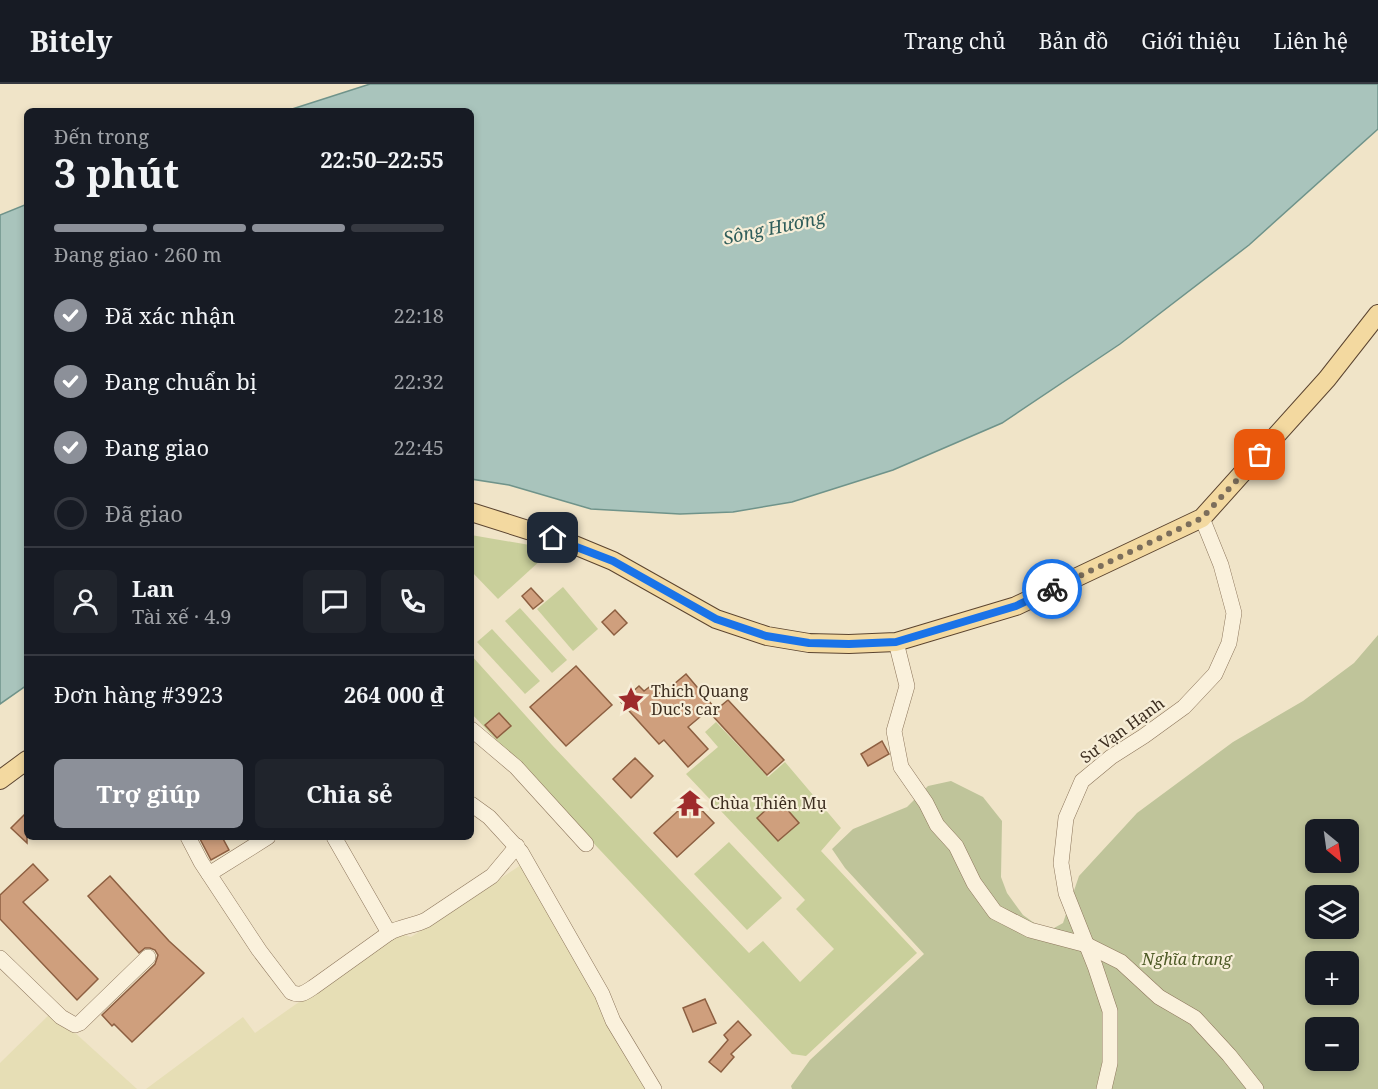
<!DOCTYPE html>
<html lang="vi">
<meta charset="utf-8">
<style>
body{margin:0;font-family:"Noto Serif",serif;background:#20242c;color:#f1f3f6;height:100vh;display:flex;flex-direction:column;font-size:22px;white-space:nowrap}
*{box-sizing:border-box;margin:0}
p{font-size:20px;color:#9ea1a6}
.icon{flex:none;width:33px;height:33px;fill:none;stroke:currentColor;stroke-width:2;stroke-linecap:round;stroke-linejoin:round}
.map{position:relative;flex:1;overflow:hidden}
.drawer{position:absolute;left:24px;top:24px;width:450px;height:732px;display:flex;flex-direction:column;background:#171b24;border-radius:9px;box-shadow:0 3px 9px #0003}
.drawer>*{flex:none}
.needle{width:39px;rotate:151deg}
.buttons{position:absolute;left:1305px;top:735px;display:grid;gap:12px}
.buttons a{display:grid;place-items:center;width:54px;height:54px;border-radius:9px;background:#171b24;box-shadow:0 3px 9px #0003;font-size:30px}
.pin{position:absolute;display:grid;place-items:center;width:51px;height:51px;color:#fff;margin:-26px;border-radius:12px;box-shadow:0 3px 9px #0006}
.courier{position:absolute;display:grid;place-items:center;width:60px;height:60px;margin:-30px;border:4px solid #1a73e8;border-radius:50%;background:#fff;color:#222;box-shadow:0 2px 8px #0007}
.summary em{font-style:normal;font-weight:700}
.summary div{display:flex;flex-direction:column-reverse}
.summary{display:flex;align-items:center;justify-content:space-between;height:102px;padding:0 30px}
h1{font-size:39px;font-weight:700;line-height:45px}
.bar{display:grid;grid-template-columns:repeat(4,1fr);gap:9px 6px;align-content:center;height:72px;padding:0 30px}
.bar i{height:8px;border-radius:4px;background:#363941}
.bar .active{background:#8c9099}
.bar p{grid-column:span 4}
.line{display:flex;align-items:center;gap:15px;padding:0 30px;border-top:2px solid #363941}
.line div{flex:1}
.round{display:grid;place-items:center;flex:none;width:63px;height:63px;border-radius:9px;background:#20242c}
ol{padding:0 30px;list-style:none}
li{display:flex;align-items:center;gap:18px;height:66px}
li p{margin-inline-start:auto}
li .icon{padding:6px;border-radius:50%;background:#8c9099;color:#fff;stroke-width:4}
li:last-child{color:#9ea1a6}
li i{width:33px;height:33px;border:3px solid #363941;border-radius:50%}
.primary-button{display:flex;gap:12px;margin-top:auto;padding:12px 30px}
.primary-button a{flex:1;height:69px;border-radius:9px;background:#8c9099;color:#fff;font-size:24px;font-weight:700;line-height:69px;text-align:center}
.primary-button a+a{background:#20242c;color:#f1f3f6}
header{display:flex;align-items:center;gap:36px;box-sizing:border-box;height:84px;padding:0 30px;background:#171b24;border-bottom:2px solid #363941}
header strong{font-size:28px}
nav{display:flex;gap:33px;margin-inline-start:auto;font-size:21px}
.map>svg:first-child{display:block}
</style>
<header>
<strong>Bitely</strong>
<nav><a>Trang chủ</a><a>Bản đồ</a><a>Giới thiệu</a><a>Liên hệ</a></nav>
</header>
<div class="map">
<svg width="1378" height="1005" viewBox="0 0 1378 1005">
<rect width="100%" height="100%" fill="#f0e4c8"/>
<g fill="#e6deb5">
<path d="M527,777L654,1005H146L243,933L255,949L397,849L411,853Z"/>
<path d="M52,928L137,1005H0V979Z"/>
</g>
<g fill="#c9cf9b">
<path d="M471,451L553,465L498,515L471,487Z"/>
<path d="M563,503L598,545L573,567L537,525Z"/>
<path d="M520,524L567,576L552,589L505,537Z"/>
<path d="M492,545L540,597L525,610L477,558Z"/>
<path d="M471,571L552,661L749,869L763,857L800,898L834,865L796,825L805,816L686,690L718,663L705,648L716,638L768,693L785,678L841,744L821,767L917,869L806,972L792,970L471,629Z"/>
<path d="M729,758L782,814L747,846L694,790Z"/>
</g>
<path fill="#bfc49a" fill-rule="evenodd" d="M1378,551V1005H792L791,1002L810,976L924,870L845,784L832,765L853,745L907,723L928,702L951,697L983,713L1002,737L1001,793L1007,809L1023,831L1047,848L1063,839L1079,792L1137,729L1233,658L1303,617L1354,579ZM1316,746H1348V778H1316ZM1316,812H1348V844H1316ZM1316,878H1348V910H1316ZM1316,944H1348V976H1316Z"/>
<g fill="#a9c4bc" stroke="#6f938a" stroke-width="1.5">
<path d="M370,0H1378V45L1249,161L1120,260L1002,339L893,386L792,418L733,428L680,430L591,425L509,401L471,395V27H286Z"/>
<path d="M27,120V601L0,620V131Z"/>
</g>
<g fill="#cf9f7d" stroke="#8d5f41" stroke-width="1.5">
<path d="M531,504L543,517L533,525L522,512Z"/>
<path d="M615,526L627,539L614,551L602,538Z"/>
<path d="M576,582L612,621L566,662L530,623Z"/>
<path d="M686,590L713,622L688,643L708,665L688,683L664,656L659,660L621,618L639,602L644,607L652,601L661,611Z"/>
<path d="M728,616L784,676L767,691L711,630Z"/>
<path d="M499,629L511,642L497,654L485,641Z"/>
<path d="M882,657L889,670L868,682L861,670Z"/>
<path d="M635,674L653,692L631,714L613,695Z"/>
<path d="M691,715L714,739L677,773L654,749Z"/>
<path d="M778,715L799,739L778,757L757,734Z"/>
<path d="M27,728V759L11,744Z"/>
<path d="M199,753H222L229,766L211,776Z"/>
<path d="M33,780L48,796L23,818L98,895L77,916L0,835V811Z"/>
<path d="M110,792L169,857L204,889L132,958L114,940L112,942L102,931L155,880L158,871L155,866L150,864H145L139,869L88,812Z"/>
<path d="M705,915L716,939L693,948L683,924Z"/>
<path d="M738,937L751,951L731,970L734,973L721,988L709,978L728,956L724,951Z"/>
</g>
<g fill="none" stroke-linecap="round" stroke-linejoin="round">
<defs>
<g id="minor">
<path d="M896,558L907,602L894,647L901,683L926,719L937,741L956,762L974,799L995,828L1030,846L1087,861L1121,878L1159,913L1195,934L1229,971L1256,1005"/>
<path d="M471,645L516,683L586,760"/>
<path d="M471,720L489,733L521,768L602,910L613,937L654,1005"/>
<path d="M188,753L201,778L259,866L291,908C301,913 306,908 315,902L389,849C401,842 414,842 426,836L492,792L517,762"/>
<path d="M334,753L389,849"/>
<path d="M209,790L268,753"/>
<path d="M0,874L61,933L75,941L80,939L148,873"/>
<path d="M1104,1005L1110,979V927L1095,882L1066,809L1061,779L1066,734L1082,697L1111,673L1144,652L1184,623L1215,590L1229,559L1234,529L1221,481L1202,434"/>
</g>
<g id="major">
<path d="M471,428L572,460L613,477L716,535L767,552L809,559L849,560L896,558L1016,522L1202,434L1327,295L1378,230"/>
<path d="M0,696L27,676"/>
</g>
</defs>
<use href="#minor" stroke="#8d765c" stroke-width="16"/>
<use href="#major" stroke="#5b4430" stroke-width="20"/>
<use href="#minor" stroke="#faf1dc" stroke-width="15"/>
<use href="#major" stroke="#f3d9a0" stroke-width="18"/>
</g>
<g fill="none" stroke-linecap="round" stroke-linejoin="round">
<path stroke="#7c6e5b" stroke-width="6" stroke-dasharray="0 10.8" d="M1052,505L1202,434L1260,371"/>
<path stroke="#1a73e8" stroke-width="8" d="M553,454L613,477L716,535L766,552L809,559L849,560L896,558L1016,522L1052,505"/>
</g>
<defs>
<symbol id="sight-bare" viewBox="-9 -9 18 18"><path d="M0-6L1.8-2.2L6-1.7L2.9 1.2L3.7 5.4L0 3.3L-3.7 5.4L-2.9 1.2L-6-1.7L-1.8-2.2Z" fill="#9e2a2b" stroke="#f7eed8" stroke-width="2.5" paint-order="stroke"/></symbol>
<symbol id="temple-bare" viewBox="-9 -9 18 18"><path d="M0-6L5-2H3V0L6.5 2.5H4V6H1.5V3h-3V6H-4V2.5H-6.5L-3 0V-2H-5Z" fill="#9e2a2b" stroke="#f7eed8" stroke-width="2.5" paint-order="stroke"/></symbol>
</defs>
<g fill-rule="evenodd">
<use href="#sight-bare" x="612" y="597" width="38" height="38"/>
<use href="#temple-bare" x="671" y="700" width="38" height="38"/>
</g>
<g text-anchor="middle" dominant-baseline="central" stroke-width="4.5" stroke-linejoin="round" paint-order="stroke">
<g font-size="16" fill="#3d2e20" stroke="#f7eed8" text-anchor="start">
<text x="651" y="607">Thich Quang<tspan x="651" dy="18">Duc's car</tspan></text>
<text x="710" y="719">Chùa Thiên Mụ</text>
</g>
<g font-size="16" fill="#3d2e20" stroke="#f7eed8">
<text transform="translate(1122 646) rotate(-36)">Sư Vạn Hạnh</text>
</g>
<g font-size="16" font-style="italic" fill="#4d5a26" stroke="#f7eed8">
<text x="1187" y="875">Nghĩa trang</text>
</g>
<g font-size="18" font-style="italic" fill="#2f5d5a" stroke="#f7eed8">
<text transform="translate(774 143) rotate(-12)">Sông Hương</text>
</g>
</g>
</svg>
<div class="buttons">
<a><svg class="needle" viewBox="-14 -14 28 28"><path d="M0-13l5 13h-10z" fill="#e53935"/><path d="M0 13l5-13h-10z" fill="#9ea1a6"/></svg></a>
<a><svg class="icon" aria-label="layers" viewBox="0 0 24 24"><path d="M12 4l9 5-9 5-9-5zM3 14l9 5 9-5"/></svg></a>
<a>+</a>
<a>−</a>
</div>
<div class="pin" style="left:1260px;top:371px;background:#ea580c"><svg class="icon" aria-label="bag" viewBox="0 0 24 24"><path d="M5 8h14l-1 12H6zM9 8a3 3 0 0 1 6 0"/></svg></div>
<div class="pin" style="left:553px;top:454px;background:#1f2937"><svg class="icon" aria-label="home" viewBox="0 0 24 24"><path d="M3 11l9-7 9 7M6 9v11h12V9"/></svg></div>
<div class="courier" style="left:1052px;top:505px"><svg class="icon" aria-label="bike" viewBox="0 0 24 24"><circle cx="6" cy="16" r="4"/><circle cx="18" cy="16" r="4"/><path d="M6 16l4-8h5l3 8M10 8l3 8H6M13 5h3"/></svg></div>
<section class="drawer">
<div class="summary"><div><h1>3 phút</h1><p>Đến trong</p></div><em>22:50–22:55</em></div>
<div class="bar"><i class="active"></i><i class="active"></i><i class="active"></i><i></i><p>Đang giao · 260 m</p></div>
<ol>
<li><svg class="icon" aria-label="check" viewBox="0 0 24 24"><path d="M5 12l5 5 9-10"/></svg>Đã xác nhận<p>22:18</p></li>
<li><svg class="icon" aria-label="check" viewBox="0 0 24 24"><path d="M5 12l5 5 9-10"/></svg>Đang chuẩn bị<p>22:32</p></li>
<li><svg class="icon" aria-label="check" viewBox="0 0 24 24"><path d="M5 12l5 5 9-10"/></svg>Đang giao<p>22:45</p></li>
<li><i></i>Đã giao</li>
</ol>
<div class="line" style="height:108px"><a class="round"><svg class="icon" aria-label="person" viewBox="0 0 24 24"><circle cx="12" cy="8" r="4"/><path d="M4 21q1-7 8-7t8 7"/></svg></a><div><b>Lan</b><p>Tài xế · 4.9</p></div><a class="round"><svg class="icon" aria-label="chat" viewBox="0 0 24 24"><path d="M4 5h16v11H9l-5 4z"/></svg></a><a class="round"><svg class="icon" aria-label="phone" viewBox="0 0 24 24"><path d="M5 4h4l2 5-3 2q2 4 5 5l2-3 5 2v4C11 20 4 13 5 4z"/></svg></a></div>
<div class="line" style="height:78px"><div>Đơn hàng #3923</div><b>264 000 ₫</b></div>
<div class="primary-button"><a>Trợ giúp</a><a>Chia sẻ</a></div>
</section>
</div>
